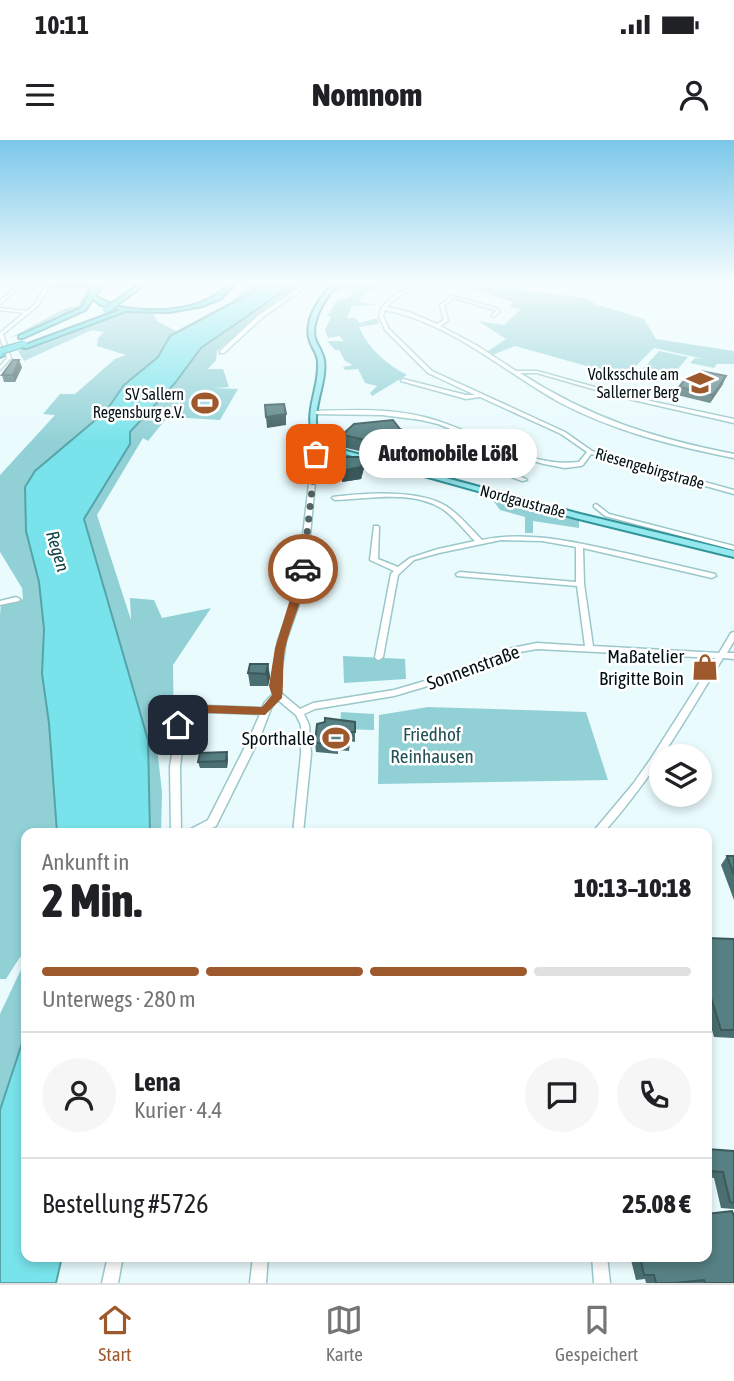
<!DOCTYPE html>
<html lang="de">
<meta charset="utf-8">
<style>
body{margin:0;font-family:"Asap Condensed",sans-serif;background:#f6f6f6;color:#202124;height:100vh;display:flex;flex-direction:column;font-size:26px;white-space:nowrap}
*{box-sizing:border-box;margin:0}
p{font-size:23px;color:#757577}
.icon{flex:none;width:38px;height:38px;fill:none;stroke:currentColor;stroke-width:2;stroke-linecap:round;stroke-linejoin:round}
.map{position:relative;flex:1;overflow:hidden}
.sheet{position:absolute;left:21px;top:688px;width:691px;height:434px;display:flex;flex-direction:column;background:#fff;border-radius:14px;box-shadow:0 4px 10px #0003}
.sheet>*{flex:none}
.controls{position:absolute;left:649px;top:604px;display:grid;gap:14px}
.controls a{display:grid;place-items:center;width:63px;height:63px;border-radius:50%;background:#fff;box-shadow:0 4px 10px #0003;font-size:35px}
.pin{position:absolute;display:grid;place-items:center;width:60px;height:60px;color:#fff;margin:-30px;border-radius:14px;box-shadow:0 4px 10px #0006}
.courier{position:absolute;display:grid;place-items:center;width:70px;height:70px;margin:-35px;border:5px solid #9d592c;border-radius:50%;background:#fff;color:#222;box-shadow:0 2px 9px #0007}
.bubble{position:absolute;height:49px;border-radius:24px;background:#fff;box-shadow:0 4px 10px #0003;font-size:23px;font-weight:800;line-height:49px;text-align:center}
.headline em{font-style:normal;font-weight:800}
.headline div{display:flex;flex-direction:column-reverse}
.headline{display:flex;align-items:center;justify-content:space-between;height:119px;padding:0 21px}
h1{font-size:46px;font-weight:800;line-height:52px}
.bar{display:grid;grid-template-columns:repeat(4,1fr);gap:10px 7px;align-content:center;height:84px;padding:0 21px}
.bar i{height:9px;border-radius:5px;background:#e0e0e0}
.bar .current{background:#9d592c}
.bar p{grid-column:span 4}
.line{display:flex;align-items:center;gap:18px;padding:0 21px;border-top:2px solid #e0e0e0}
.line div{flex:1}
.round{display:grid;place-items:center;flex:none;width:74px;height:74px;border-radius:37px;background:#f6f6f6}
.status{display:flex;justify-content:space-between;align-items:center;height:49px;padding:0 35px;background:#fff;direction:ltr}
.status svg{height:19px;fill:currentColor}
header{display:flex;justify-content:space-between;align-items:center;height:91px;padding:0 21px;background:#fff;font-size:32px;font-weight:800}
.dock{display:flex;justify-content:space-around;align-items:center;height:98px;border-top:2px solid #e0e0e0;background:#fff;font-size:19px;color:#757577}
.dock a{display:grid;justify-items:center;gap:4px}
.dock .current{color:#9d592c}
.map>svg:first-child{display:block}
</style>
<div class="status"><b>10:11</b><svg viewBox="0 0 49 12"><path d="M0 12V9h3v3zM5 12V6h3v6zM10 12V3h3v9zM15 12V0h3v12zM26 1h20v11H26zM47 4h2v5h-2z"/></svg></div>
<header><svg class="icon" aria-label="menu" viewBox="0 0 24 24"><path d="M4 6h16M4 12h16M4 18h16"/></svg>Nomnom<svg class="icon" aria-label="person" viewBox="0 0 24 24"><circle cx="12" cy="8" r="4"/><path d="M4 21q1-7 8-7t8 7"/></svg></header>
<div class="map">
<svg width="734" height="1143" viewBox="0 0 734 1143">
<rect width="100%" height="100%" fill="#eafbfd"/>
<g fill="#91d1d6">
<path d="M254,143H257L255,151L177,191L165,202L159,217L124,245L106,271L77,295L26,391L39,443L44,489L42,534L49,583L57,693H26V818L20,817L6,839H0V475L1,464L23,459L22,448L0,412V335L55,275L43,274L60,254H75L115,219L126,215L97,206L98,198L104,192L92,190L24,221L18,211L106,175L204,167L154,174L157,181L176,191L232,161Z"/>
<path d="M295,143H307L260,175L217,211L216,220L208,229H223L229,247L214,248L238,249L220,280L171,277L187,253L148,301L143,298L97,375L131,480L130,458L154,460L162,478L211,468L173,525L174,596L156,599L162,652L161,693H150L148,600L84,379L129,292L175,243L201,208Z"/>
<path d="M343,143H383L364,154L358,162L378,165L352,166L347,178H356L359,183L377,178L379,184L359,187C369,209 386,224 407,235L372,256L370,253L377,246L365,243L358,229L345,230L343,227L353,225L345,221L339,210H335L327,201H344L339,196L328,198L325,190L331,177L327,176L338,159H347L355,152L345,148L333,154Z"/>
<path d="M67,145L91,146L88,162L79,169L8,199L66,168L78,166L87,148L54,146Z"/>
<path d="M501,147L586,158L595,164L644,179L656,199L734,211V224H717L714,228L690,223L695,218L704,219L654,208L628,234L608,232L515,206L490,216L485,213L506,199L478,181L504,185L521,169L510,167L513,162L469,148Z"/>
<path d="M659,211L688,217L672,236L642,230Z"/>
<path d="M489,355L567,376L579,380V388L533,381V393H525V377L500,370Z"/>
<path d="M343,516L405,519L406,539L344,543Z"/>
<path d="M428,567L586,572L608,640L378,644L379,575Z"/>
<path d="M341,572L374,574V590L340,589Z"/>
<path d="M26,819V891L0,970V874Z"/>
</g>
<g fill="#78e3ea" stroke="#55a4a9" stroke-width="2">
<path d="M257,143H295L201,208L175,243L130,292V304L84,379L148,600L150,693H57L49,583L42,534L44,489L39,442L26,391L25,347L35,331L106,271L124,245L158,217L170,196L255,151Z"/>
<path d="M26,891V1116L62,1117L56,1143H0V970Z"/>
</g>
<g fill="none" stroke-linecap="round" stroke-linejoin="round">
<defs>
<g id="minor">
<path d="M50,143H54L47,150L39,165L3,194L11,218L0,230V226L7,218L0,198V193L24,173L0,170V168L27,171L36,163L43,149Z"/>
<path d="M307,143H311L263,177L224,213H220V211L259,175Z"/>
<path d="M428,143H434C417,149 399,152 387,167L406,171L437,184L444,180L440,165L452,156L496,168L500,171L494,177L492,176L496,171L494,170L454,158L444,165L448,181L440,186L476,205L516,231H537L627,256L734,279V283L624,258L537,233H520C590,278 653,298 734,314V318C674,306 612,291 557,261C501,229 450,183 385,170L383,176L389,189L432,231L565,292L592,311L734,350V354L591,314L583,325L581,326L565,328L544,324L523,318L438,284L421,280L382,275L313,274L312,273L315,271C351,270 389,268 424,277C475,289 526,329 579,322L587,312L561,294L480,257L466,259L401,241V240L403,239L466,255H475L428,233L385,190L379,176L382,167L393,156L399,152Z"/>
<path d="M18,145L21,146L0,164V161Z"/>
<path d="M314,300L319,301L305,447L286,501L279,546L282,554L300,569L313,563L394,550L442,536L512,508L537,503L585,506L577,446L457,436L456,434L460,432L576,442V407L542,401L501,400L439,413L414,420L398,435L383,517L379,520L376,519L375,517L391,434L394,431L370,420L374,386H378L379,387L378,419L398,427L410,418L438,409L475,401C465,391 456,379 444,370C414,349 369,359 335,360L332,358L333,357C364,353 419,349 446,366C460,375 470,388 482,400C530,390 578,403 625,413C655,420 685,427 715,434L716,436L712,438L583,408L584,444L593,506L719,513L731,493L734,492V501L727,513H734V519L723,518C685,580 652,639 603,693H592L633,644L650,620L715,518L537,509L514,513L448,540L394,556L315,569L304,574L309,585L311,614L303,693H293L301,614V585L296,575L278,560L272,566L260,597L216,686L202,693H188L189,690L208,680L250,597L260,574L207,572L185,581L180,627L181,693H171L170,627L178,577L206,566L262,568L265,562L273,554L271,546L278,501L297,447Z"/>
<path d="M431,303L526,339L527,340L522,341L429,306V304Z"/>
<path d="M340,312L343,314L342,315L323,320L320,318Z"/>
<path d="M596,364L609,374L734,406V410L605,376L594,367V365Z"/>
<path d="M16,457L20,459L19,461L0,465V461Z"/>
<path d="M108,1116H123L118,1143H102Z"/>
<path d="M253,1116H268L266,1143H250Z"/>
<path d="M592,1116H607L610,1143H594Z"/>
</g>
<path id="major" d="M335,143H340C328,154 319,167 315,184C311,202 321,205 324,220C328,248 304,278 324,305L580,374L734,411V417L575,378L320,307C298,278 320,253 318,222C318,214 312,208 310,201C303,181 320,155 335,143Z"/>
<g id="highway">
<path d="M48,143H89L97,145L98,143H104L95,156L113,165V163L141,143H147L115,166C152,174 203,173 230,143H236L220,159L203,166L169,172L126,171L27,208H23V206L120,170L101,165L93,159L85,170L23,198H19V196L81,168L88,157L91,146H50Z"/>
<path d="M0,213L3,212L6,214L0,217Z"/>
</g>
</defs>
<use href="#minor" stroke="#9ac7ca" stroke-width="3"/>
<use href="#major" stroke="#33949a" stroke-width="4"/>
<use href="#highway" stroke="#33949a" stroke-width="4"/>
<use href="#minor" fill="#fff" fill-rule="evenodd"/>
<use href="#major" fill="#94e9ef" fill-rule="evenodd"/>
<use href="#highway" fill="#4ddbe4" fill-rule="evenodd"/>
<defs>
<g id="highway-bridge">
<path d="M106,170L115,164"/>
<path d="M1,211L24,204"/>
</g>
</defs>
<use href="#highway-bridge" stroke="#33949a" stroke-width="8" stroke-linecap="butt"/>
<use href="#highway-bridge" stroke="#4ddbe4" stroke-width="6"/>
</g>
<g fill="#4a6e71">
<path d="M22,227L15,242H4L2,235Z"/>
<path d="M723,244L710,263L677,255L679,247Z"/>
<path d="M400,289L442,316L407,322L342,307V295Z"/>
<path d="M319,319L364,328L361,339L342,342V339H334V336H320Z"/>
<path d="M268,524L270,537L268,546H250L248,533Z"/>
<path d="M355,582V602L350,601L349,611L338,610V614L316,612L315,603Z"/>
<path d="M228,619L227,628H200L198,622Z"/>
<path d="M727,716H734V760L721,725Z"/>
<path d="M707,798L734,799V898L714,897L707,873Z"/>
<path d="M707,1009L734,1011V1069L721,1068L714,1038L707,1037Z"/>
<path d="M630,1116H707L734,1143H646L645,1139L636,1140Z"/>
</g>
<g fill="#3c5a5c">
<path d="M19,220L22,227L15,242L13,235Z"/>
<path d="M726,236L723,244L710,263L713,255Z"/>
<path d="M286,274V285L267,288L266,277Z"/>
<path d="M443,303L442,316L407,322L408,309Z"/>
<path d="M364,317V328L361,339L342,342L341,331Z"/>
<path d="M268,524L270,537L268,546L266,534Z"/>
<path d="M227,612L228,619L227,628L226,621Z"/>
</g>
<g fill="#568083" stroke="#3c5a5c" stroke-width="2">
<path d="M13,220H19L13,235H2Z"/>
<path d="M701,231L726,236L713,255L679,247L687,237L695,238Z"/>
<path d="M284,264L286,274L266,277L265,265Z"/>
<path d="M393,280L400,289L419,298L426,295L443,303L408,309L342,295L354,284Z"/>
<path d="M330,313L344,317H364L361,327L341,331V328H333V325H319V319Z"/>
<path d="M250,524H268L266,534L248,533Z"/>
<path d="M325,578L355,582V592H350L349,601H337V604L315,603L317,584L325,582Z"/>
<path d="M227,612L226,621L198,622L200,613Z"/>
<path d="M727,716H734V735Z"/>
<path d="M707,798L734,799V890H721L707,845Z"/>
<path d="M707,1009L734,1011V1063L730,1062L723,1032L707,1031Z"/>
<path d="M732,1071L734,1076V1143H705L704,1140L675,1143H656L654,1135H644L640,1116H707V1074Z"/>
</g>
<linearGradient id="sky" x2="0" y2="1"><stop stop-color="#7bc7e9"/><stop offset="0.47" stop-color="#f6fdfe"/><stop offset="1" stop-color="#f6fdfe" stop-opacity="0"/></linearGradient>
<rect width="734" height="303" fill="url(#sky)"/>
<path fill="#9d592c" d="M300,427L307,429C305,457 291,482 285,509C282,526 284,544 282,558L265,575L207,573L185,582L182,588H174L177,576L206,565L262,567L272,555L269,546L275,508Z"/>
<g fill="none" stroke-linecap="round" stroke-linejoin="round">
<path stroke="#536364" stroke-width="7" stroke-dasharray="0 12.6" d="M303,429L316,314"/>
</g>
<defs>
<symbol id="school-bare" viewBox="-9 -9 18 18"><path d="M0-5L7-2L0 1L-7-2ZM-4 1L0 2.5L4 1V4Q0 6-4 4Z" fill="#9d592c" stroke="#fff" stroke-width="2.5" paint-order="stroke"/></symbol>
<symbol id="stadium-bare" viewBox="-9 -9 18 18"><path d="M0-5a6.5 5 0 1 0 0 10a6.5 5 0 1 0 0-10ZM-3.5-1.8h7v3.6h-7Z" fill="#9d592c" stroke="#fff" stroke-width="2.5" paint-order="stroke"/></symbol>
<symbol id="shop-bare" viewBox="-9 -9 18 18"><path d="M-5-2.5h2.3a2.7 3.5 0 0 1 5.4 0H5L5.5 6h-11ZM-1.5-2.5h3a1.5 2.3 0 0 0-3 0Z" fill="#9d592c" stroke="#fff" stroke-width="2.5" paint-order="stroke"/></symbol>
</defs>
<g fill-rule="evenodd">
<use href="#school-bare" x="681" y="224" width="38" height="38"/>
<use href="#stadium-bare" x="186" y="244" width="38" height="38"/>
<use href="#shop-bare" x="686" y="508" width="38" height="38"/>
<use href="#stadium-bare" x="317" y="579" width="38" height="38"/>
</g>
<g text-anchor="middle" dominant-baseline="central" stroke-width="5" stroke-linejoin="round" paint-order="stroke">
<g font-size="16" fill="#021112" stroke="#fff" text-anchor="end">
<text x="679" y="234">Volksschule am<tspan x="679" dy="18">Sallerner Berg</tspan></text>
<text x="184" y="254">SV Sallern<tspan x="184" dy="18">Regensburg e.V.</tspan></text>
</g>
<g font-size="16" fill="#021112" stroke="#fff">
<text transform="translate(650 328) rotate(16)">Riesengebirgstraße</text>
<text transform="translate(523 361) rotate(15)">Nordgaustraße</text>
</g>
<g font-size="18" font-style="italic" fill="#104346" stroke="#fff">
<text transform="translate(58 411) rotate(73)">Regen</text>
</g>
<g font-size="19" fill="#021112" stroke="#fff" text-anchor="end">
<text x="684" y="516">Maßatelier<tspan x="684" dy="22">Brigitte Boin</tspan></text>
<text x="315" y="598">Sporthalle</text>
</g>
<g font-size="19" fill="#021112" stroke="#fff">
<text transform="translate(473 527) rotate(-20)">Sonnenstraße</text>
</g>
<g font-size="19" fill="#225255" stroke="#fff">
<text x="432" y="594">Friedhof<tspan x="432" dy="22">Reinhausen</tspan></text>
</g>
</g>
</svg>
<div class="controls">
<a><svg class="icon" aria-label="layers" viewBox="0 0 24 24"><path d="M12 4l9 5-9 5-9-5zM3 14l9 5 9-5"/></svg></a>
</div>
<div class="pin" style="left:316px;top:314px;background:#ea580c"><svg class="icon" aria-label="bag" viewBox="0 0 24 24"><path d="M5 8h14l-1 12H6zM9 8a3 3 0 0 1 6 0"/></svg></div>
<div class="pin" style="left:178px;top:585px;background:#1f2937"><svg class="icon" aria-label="home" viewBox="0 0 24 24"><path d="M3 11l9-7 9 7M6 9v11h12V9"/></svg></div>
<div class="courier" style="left:303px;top:429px"><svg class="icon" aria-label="car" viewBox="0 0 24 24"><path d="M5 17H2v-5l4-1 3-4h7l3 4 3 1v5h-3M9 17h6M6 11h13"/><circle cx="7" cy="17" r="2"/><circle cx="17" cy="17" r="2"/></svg></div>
<div class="bubble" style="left:359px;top:289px;width:178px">Automobile Lößl</div>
<section class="sheet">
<div class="headline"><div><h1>2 Min.</h1><p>Ankunft in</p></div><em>10:13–10:18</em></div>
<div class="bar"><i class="current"></i><i class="current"></i><i class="current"></i><i></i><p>Unterwegs · 280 m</p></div>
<div class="line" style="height:126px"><a class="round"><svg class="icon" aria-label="person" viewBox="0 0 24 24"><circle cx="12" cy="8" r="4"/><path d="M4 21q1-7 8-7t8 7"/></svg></a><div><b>Lena</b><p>Kurier · 4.4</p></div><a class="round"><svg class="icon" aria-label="chat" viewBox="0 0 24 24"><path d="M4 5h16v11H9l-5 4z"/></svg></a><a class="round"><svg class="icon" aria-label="phone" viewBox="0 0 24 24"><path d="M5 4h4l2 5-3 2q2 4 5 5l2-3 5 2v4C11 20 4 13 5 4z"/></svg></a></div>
<div class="line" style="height:91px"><div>Bestellung #5726</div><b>25.08 €</b></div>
</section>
</div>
<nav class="dock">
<a class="current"><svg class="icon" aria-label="home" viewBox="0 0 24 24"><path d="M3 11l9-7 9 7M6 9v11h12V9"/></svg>Start</a>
<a><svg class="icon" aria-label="map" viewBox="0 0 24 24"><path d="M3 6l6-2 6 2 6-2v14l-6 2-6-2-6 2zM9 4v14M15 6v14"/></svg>Karte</a>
<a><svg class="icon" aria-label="saved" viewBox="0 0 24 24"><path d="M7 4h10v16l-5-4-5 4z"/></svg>Gespeichert</a>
</nav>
